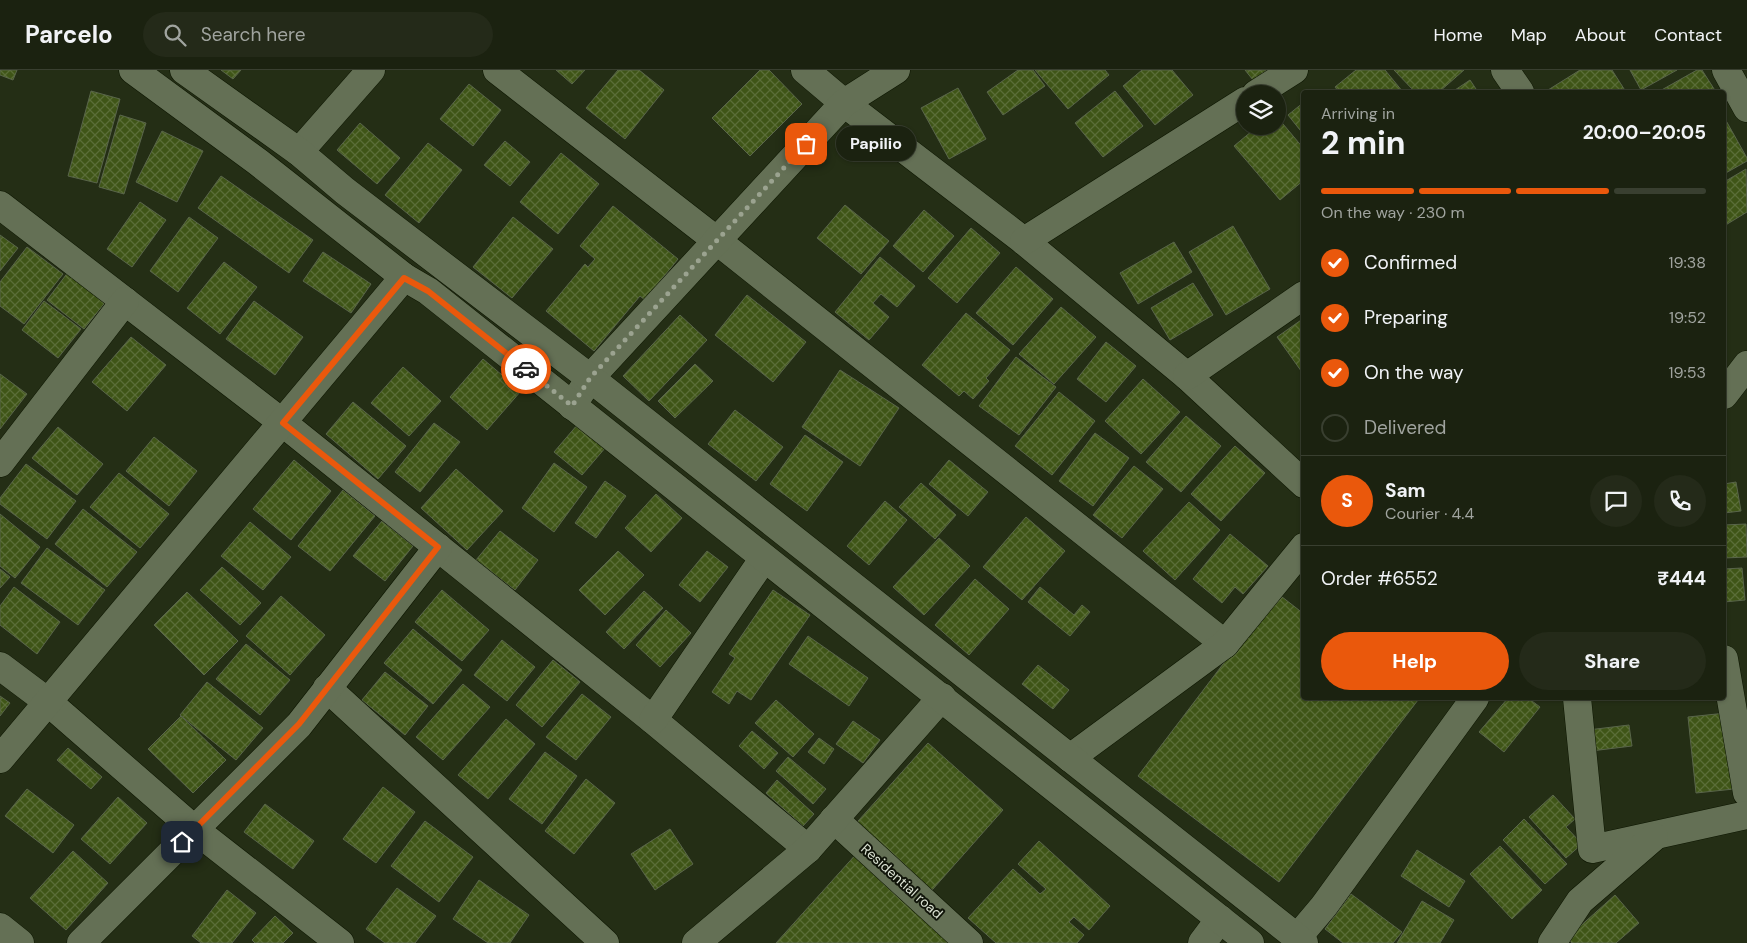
<!DOCTYPE html>
<meta charset="utf-8">
<style>
body{margin:0;font-family:"DM Sans",sans-serif;background:#242a19;color:#f1f3f6;height:100vh;display:flex;flex-direction:column;font-size:19px;white-space:nowrap}
*{box-sizing:border-box;margin:0}
p{font-size:16px;color:#a0a49f}
.icon{flex:none;width:28px;height:28px;fill:none;stroke:currentColor;stroke-width:2;stroke-linecap:round;stroke-linejoin:round}
.map{position:relative;flex:1;overflow:hidden}
.panel{position:absolute;left:1301px;top:20px;width:425px;height:610px;display:flex;flex-direction:column;background:#1b2210;border-radius:5px;box-shadow:0 1px 4px #0004,0 0 0 1px #393f30}
.panel>*{flex:none}
.controls{position:absolute;left:1236px;top:15px;display:grid;gap:10px}
.controls a{display:grid;place-items:center;width:50px;height:50px;border-radius:50%;background:#1b2210;box-shadow:0 1px 4px #0004,0 0 0 1px #393f30;font-size:25px}
.pin{position:absolute;display:grid;place-items:center;width:42px;height:42px;color:#fff;margin:-21px;border-radius:10px;box-shadow:0 2px 8px #0006}
.courier{position:absolute;display:grid;place-items:center;width:50px;height:50px;margin:-25px;border:4px solid #ea580c;border-radius:50%;background:#fff;color:#222;box-shadow:0 1px 6px #0007}
.bubble{position:absolute;height:35px;border-radius:18px;background:#1b2210;box-shadow:0 1px 4px #0004,0 0 0 1px #393f30;font-size:16px;font-weight:700;line-height:35px;text-align:center}
.head em{font-style:normal;font-weight:700}
.head div{display:flex;flex-direction:column-reverse}
.head{display:flex;align-items:center;justify-content:space-between;height:85px;padding:0 20px}
h1{font-size:32px;font-weight:700;line-height:38px}
.bar{display:grid;grid-template-columns:repeat(4,1fr);gap:8px 5px;align-content:center;height:60px;padding:0 20px}
.bar i{height:6px;border-radius:4px;background:#393f30}
.bar .on{background:#ea580c}
.bar p{grid-column:span 4}
.line{display:flex;align-items:center;gap:12px;padding:0 20px;border-top:1px solid #393f30}
.line div{flex:1}
.round{display:grid;place-items:center;flex:none;width:52px;height:52px;border-radius:26px;background:#242a19}
ol{padding:0 20px;list-style:none}
li{display:flex;align-items:center;gap:15px;height:55px}
li p{margin-inline-start:auto}
li .icon{padding:5px;border-radius:50%;background:#ea580c;color:#fff;stroke-width:4}
li:last-child{color:#a0a49f}
li i{width:28px;height:28px;border:2px solid #393f30;border-radius:50%}
.cta{display:flex;gap:10px;margin-top:auto;padding:10px 20px}
.cta a{flex:1;height:58px;border-radius:30px;background:#ea580c;color:#fff;font-size:20px;font-weight:700;line-height:58px;text-align:center}
.cta a+a{background:#242a19;color:#f1f3f6}
header{display:flex;align-items:center;gap:30px;box-sizing:border-box;height:70px;padding:0 25px;background:#1b2210;border-bottom:1px solid #393f30}
header strong{font-size:24px}
nav{display:flex;gap:28px;margin-inline-start:auto;font-size:18px}
.search{width:350px;height:45px;background:#242a19;display:flex;align-items:center;gap:12px;box-sizing:border-box;padding:0 18px;border-radius:28px;color:#a0a49f;font-size:19px}
.map>svg:first-child{display:block}
</style>
<header>
<strong>Parcelo</strong>
<div class="search"><svg class="icon" aria-label="search" viewBox="0 0 24 24"><circle cx="10" cy="10" r="6"/><path d="M15 15l6 6"/></svg>Search here</div>
<nav><a>Home</a><a>Map</a><a>About</a><a>Contact</a></nav>
</header>
<div class="map">
<svg width="1747" height="873" viewBox="0 0 1747 873">
<defs>
<pattern id="building-cross-hatch" width="8" height="8" patternUnits="userSpaceOnUse" patternTransform="scale(1.25)"><rect width="8" height="8" fill="#3f5517"/><path d="M0 0l8 8M0 8l8-8" fill="none" stroke="#5a6d38"/></pattern>
</defs>
<rect width="100%" height="100%" fill="#242e15"/>
<g fill="url(#building-cross-hatch)" stroke="#59654a">
<path d="M0,0H17L13,10L0,5Z"/>
<path d="M221,0H241L233,9Z"/>
<path d="M556,0H585L572,14Z"/>
<path d="M618,0H639L664,20L625,69L586,38Z"/>
<path d="M760,0H769L802,34L750,86L712,48Z"/>
<path d="M1018,0H1033L1045,16L1003,45L987,22Z"/>
<path d="M1035,0H1105L1109,5L1068,39Z"/>
<path d="M1142,0H1172L1193,25L1155,55L1123,16Z"/>
<path d="M1245,0H1267L1253,10Z"/>
<path d="M1356,0H1385L1403,22H1339L1335,17Z"/>
<path d="M1394,0H1464L1439,22H1415Z"/>
<path d="M1580,0H1612L1626,22H1549L1548,20Z"/>
<path d="M1630,0H1677L1641,20Z"/>
<path d="M1697,0H1702L1716,22H1658Z"/>
<path d="M1470,10L1478,22H1452Z"/>
<path d="M469,14L501,40L473,76L440,49Z"/>
<path d="M958,18L986,69L949,89L921,38Z"/>
<path d="M91,21L120,29L97,113L68,106Z"/>
<path d="M1115,21L1143,56L1103,87L1075,53Z"/>
<path d="M1304,32V65L1288,45Z"/>
<path d="M120,45L146,53L124,124L99,117Z"/>
<path d="M1724,47L1747,88V91L1724,104Z"/>
<path d="M1278,48L1304,79V110L1280,130L1234,76L1258,56H1278Z"/>
<path d="M360,53L400,88L377,114L337,80Z"/>
<path d="M162,61L203,81L177,132L136,112Z"/>
<path d="M505,71L530,92L510,116L484,95Z"/>
<path d="M428,73L462,100L419,153L385,125Z"/>
<path d="M561,83L599,114L558,164L520,132Z"/>
<path d="M1746,99L1747,142L1724,156V112Z"/>
<path d="M221,106L313,170L289,203L198,138Z"/>
<path d="M140,132L166,150L132,197L107,179Z"/>
<path d="M845,135L889,171L861,204L817,168Z"/>
<path d="M613,136L678,189L645,230L640,226L594,281L546,241L585,194L588,197L595,189L580,176Z"/>
<path d="M924,140L954,166L923,202L893,176Z"/>
<path d="M189,147L218,168L178,222L150,201Z"/>
<path d="M513,147L553,179L512,228L473,197Z"/>
<path d="M1233,156L1270,219L1226,245L1189,182Z"/>
<path d="M971,158L1000,183L957,233L928,208Z"/>
<path d="M0,165L18,178L0,201Z"/>
<path d="M1174,172L1192,202L1138,234L1120,203Z"/>
<path d="M27,177L63,204L24,254L0,236V212Z"/>
<path d="M323,182L371,214L351,243L303,211Z"/>
<path d="M880,187L915,216L897,237L881,224L873,233L889,247L869,270L835,242Z"/>
<path d="M224,192L257,217L220,264L187,238Z"/>
<path d="M1016,197L1053,229L1013,275L976,243Z"/>
<path d="M69,201L107,230L84,259L47,230Z"/>
<path d="M1193,213L1213,245L1170,270L1151,238Z"/>
<path d="M747,225L806,272L773,312L715,265Z"/>
<path d="M44,231L81,259L58,288L22,260Z"/>
<path d="M254,231L303,267L275,305L226,269Z"/>
<path d="M1061,237L1096,267L1054,314L1019,284Z"/>
<path d="M966,243L1010,280L986,308L989,311L973,329L964,321L959,326L922,295Z"/>
<path d="M680,245L707,270L649,331L623,306Z"/>
<path d="M1304,248V305L1277,267Z"/>
<path d="M131,267L166,295L127,341L92,312Z"/>
<path d="M1106,272L1136,296L1106,332L1077,309Z"/>
<path d="M1016,287L1056,317L1019,365L979,336Z"/>
<path d="M483,289L521,321L487,360L450,327Z"/>
<path d="M695,294L713,311L675,348L658,331Z"/>
<path d="M403,297L441,331L409,366L371,333Z"/>
<path d="M840,300L899,338L860,396L802,357Z"/>
<path d="M0,304L27,324L0,359Z"/>
<path d="M1143,309L1180,342L1141,384L1105,351Z"/>
<path d="M1059,322L1095,351L1052,405L1015,376Z"/>
<path d="M353,332L406,376L378,409L326,364Z"/>
<path d="M735,340L783,377L756,411L708,374Z"/>
<path d="M1186,346L1221,376L1181,422L1146,392Z"/>
<path d="M434,353L460,372L420,422L395,402Z"/>
<path d="M578,354L606,377L582,405L554,382Z"/>
<path d="M58,357L103,394L77,425L32,388Z"/>
<path d="M1095,363L1129,388L1093,436L1059,411Z"/>
<path d="M805,365L843,392L807,441L770,414Z"/>
<path d="M154,367L197,401L169,436L126,401Z"/>
<path d="M1235,376L1265,403L1221,451L1191,424Z"/>
<path d="M294,390L331,421L291,470L253,439Z"/>
<path d="M949,390L988,422L968,446L929,414Z"/>
<path d="M554,393L587,417L554,462L522,438Z"/>
<path d="M26,394L76,431L47,469L0,434V428Z"/>
<path d="M1134,396L1163,419L1122,468L1093,445Z"/>
<path d="M456,399L503,441L467,480L421,438Z"/>
<path d="M119,403L169,444L140,478L90,437Z"/>
<path d="M605,411L626,426L596,468L575,453Z"/>
<path d="M1736,412L1741,441L1724,443V414Z"/>
<path d="M921,413L956,445L935,469L899,437Z"/>
<path d="M343,420L375,446L330,501L298,476Z"/>
<path d="M656,424L682,448L651,482L625,458Z"/>
<path d="M885,431L907,450L869,495L847,476Z"/>
<path d="M1189,432L1220,460L1175,510L1143,481Z"/>
<path d="M83,439L137,482L107,517L55,474Z"/>
<path d="M0,444L40,477L15,508L0,496Z"/>
<path d="M1026,447L1065,481L1022,530L983,497Z"/>
<path d="M382,451L413,476L385,511L353,486Z"/>
<path d="M250,452L291,487L263,520L221,486Z"/>
<path d="M1746,454L1747,487L1724,488V455Z"/>
<path d="M500,461L538,490L515,520L476,490Z"/>
<path d="M1230,464L1268,496L1243,524L1235,517L1222,533L1193,509Z"/>
<path d="M939,468L970,496L924,545L893,517Z"/>
<path d="M47,478L105,520L78,555L21,513Z"/>
<path d="M618,481L644,505L605,545L579,520Z"/>
<path d="M707,481L728,497L700,532L679,515Z"/>
<path d="M222,497L261,533L240,555L200,520Z"/>
<path d="M1742,498L1745,530L1724,532V499Z"/>
<path d="M0,499L10,507L0,518Z"/>
<path d="M975,509L1009,539L969,585L935,555Z"/>
<path d="M14,517L60,552L37,584L0,555V536Z"/>
<path d="M1040,517L1074,545L1082,535L1090,542L1070,566L1028,532Z"/>
<path d="M442,520L489,560L462,591L415,552Z"/>
<path d="M773,520L810,545L751,630L737,621L729,634L712,622L735,588L729,584Z"/>
<path d="M644,521L663,538L624,579L606,562Z"/>
<path d="M187,522L238,571L204,605L154,555Z"/>
<path d="M1277,523L1304,544V628H1415L1418,630L1279,812L1138,706Z"/>
<path d="M281,526L325,565L290,605L246,566Z"/>
<path d="M666,540L691,563L660,597L636,575Z"/>
<path d="M413,559L462,600L433,634L384,593Z"/>
<path d="M808,566L868,608L849,636L789,594Z"/>
<path d="M502,570L535,597L507,631L474,605Z"/>
<path d="M246,574L290,610L260,645L216,609Z"/>
<path d="M553,590L580,612L542,657L516,635Z"/>
<path d="M1038,595L1069,620L1053,639L1022,614Z"/>
<path d="M385,602L428,636L405,665L362,630Z"/>
<path d="M207,612L263,658L236,690L180,645Z"/>
<path d="M463,614L490,637L443,690L416,667Z"/>
<path d="M582,624L611,647L576,690L546,667Z"/>
<path d="M0,626L10,633L0,646Z"/>
<path d="M1508,628H1528L1540,637L1504,682L1479,662Z"/>
<path d="M776,630L814,664L793,687L755,653Z"/>
<path d="M1726,643L1734,719L1696,723L1688,647Z"/>
<path d="M181,646L226,690L193,723L148,679Z"/>
<path d="M506,649L535,674L488,729L458,705Z"/>
<path d="M853,651L880,670L863,693L836,674Z"/>
<path d="M1629,655L1632,676L1591,681L1588,660Z"/>
<path d="M752,661L778,683L764,699L739,676Z"/>
<path d="M819,668L834,679L824,694L808,682Z"/>
<path d="M928,673L1003,740L925,828L850,760Z"/>
<path d="M68,678L102,707L91,719L57,690Z"/>
<path d="M545,682L577,706L542,754L509,729Z"/>
<path d="M788,687L826,719L813,734L776,701Z"/>
<path d="M586,709L615,733L574,784L545,761Z"/>
<path d="M777,710L814,744L803,756L766,723Z"/>
<path d="M383,717L415,742L376,793L343,769Z"/>
<path d="M27,719L74,755L53,783L5,746Z"/>
<path d="M1553,725L1575,749L1566,757L1582,774L1566,788L1529,747Z"/>
<path d="M118,727L147,753L110,794L81,769Z"/>
<path d="M265,734L314,771L293,799L244,762Z"/>
<path d="M1524,749L1567,794L1545,814L1503,770Z"/>
<path d="M425,751L473,787L439,832L391,796Z"/>
<path d="M670,759L693,794L655,820L631,784Z"/>
<path d="M1039,771L1110,836L1089,860L1074,847L1069,852L1084,865L1077,873H996L968,848L1013,799L1040,824L1046,819L1018,794Z"/>
<path d="M1500,776L1542,820L1512,849L1470,804Z"/>
<path d="M1417,780L1465,811L1449,837L1401,806Z"/>
<path d="M73,781L108,813L66,860L30,828Z"/>
<path d="M858,782L961,873H776Z"/>
<path d="M479,810L529,845L510,873H488L453,849Z"/>
<path d="M397,818L436,846L415,873H385L366,859Z"/>
<path d="M227,820L256,843L232,873H201L192,866Z"/>
<path d="M1351,824L1402,862L1393,873H1343L1325,859Z"/>
<path d="M1615,825L1639,853L1616,873H1572L1567,868Z"/>
<path d="M1422,831L1454,850L1440,873H1397Z"/>
<path d="M275,846L293,863L283,873H255L252,870Z"/>
</g>
<g fill="none" stroke-linecap="round" stroke-linejoin="round">
<defs>
<g id="street">
<path d="M497,0L716,170L1225,574"/>
<path d="M805,0L844,33L1024,171L1187,306L1304,414"/>
<path d="M1505,0L1520,22"/>
<path d="M1726,0L1747,38"/>
<path d="M1256,24L1294,0"/>
<path d="M299,82L371,0"/>
<path d="M0,135L283,353L653,650L808,779"/>
<path d="M1024,171L1245,31"/>
<path d="M1187,306L1304,225"/>
<path d="M1724,325L1747,295"/>
<path d="M572,336L590,308L844,33L896,0"/>
<path d="M0,393L125,231"/>
<path d="M1724,589L1747,723"/>
<path d="M0,596L48,632L194,759L340,873"/>
<path d="M327,618L605,873"/>
<path d="M1577,628L1592,779L1747,745"/>
<path d="M653,650L764,488"/>
<path d="M1070,688L1225,574L1304,477"/>
<path d="M0,689L404,207"/>
<path d="M834,749L969,873"/>
<path d="M0,857L20,873"/>
<path d="M1297,868L1324,836L1475,628"/>
<path d="M81,873L299,655L438,477"/>
<path d="M696,873L808,779L942,627"/>
<path d="M1202,873L1220,849"/>
<path d="M1552,873L1580,831L1654,767"/>
</g>
<g id="secondary">
<path d="M133,0L258,92L404,207L428,221L1250,873"/>
<path d="M184,0L299,82L345,121L590,308L1304,873"/>
</g>
</defs>
<use href="#street" stroke="#0d1601" stroke-width="29"/>
<use href="#secondary" stroke="#0d1601" stroke-width="29"/>
<use href="#street" stroke="#647055" stroke-width="28"/>
<use href="#secondary" stroke="#647055" stroke-width="28"/>
</g>
<g fill="none" stroke-linecap="round" stroke-linejoin="round">
<path stroke="#9ba390" stroke-width="5" stroke-dasharray="0 9" d="M526,299L572,336L590,308L806,74"/>
<path stroke="#ea580c" stroke-width="6" d="M182,772L299,654L438,477L283,353L404,208L428,221L526,299"/>
</g>
<g text-anchor="middle" dominant-baseline="central" stroke-width="4" stroke-linejoin="round" paint-order="stroke">
<g font-size="14" fill="#dbe2d3" stroke="#101409">
<text transform="translate(902 811) rotate(42)">Residential road</text>
</g>
</g>
</svg>
<div class="controls">
<a><svg class="icon" aria-label="layers" viewBox="0 0 24 24"><path d="M12 4l9 5-9 5-9-5zM3 14l9 5 9-5"/></svg></a>
</div>
<div class="pin" style="left:806px;top:74px;background:#ea580c"><svg class="icon" aria-label="bag" viewBox="0 0 24 24"><path d="M5 8h14l-1 12H6zM9 8a3 3 0 0 1 6 0"/></svg></div>
<div class="pin" style="left:182px;top:772px;background:#1f2937"><svg class="icon" aria-label="home" viewBox="0 0 24 24"><path d="M3 11l9-7 9 7M6 9v11h12V9"/></svg></div>
<div class="courier" style="left:526px;top:299px"><svg class="icon" aria-label="car" viewBox="0 0 24 24"><path d="M5 17H2v-5l4-1 3-4h7l3 4 3 1v5h-3M9 17h6M6 11h13"/><circle cx="7" cy="17" r="2"/><circle cx="17" cy="17" r="2"/></svg></div>
<div class="bubble" style="left:836px;top:56px;width:80px">Papilio</div>
<section class="panel">
<div class="head"><div><h1>2 min</h1><p>Arriving in</p></div><em>20:00–20:05</em></div>
<div class="bar"><i class="on"></i><i class="on"></i><i class="on"></i><i></i><p>On the way · 230 m</p></div>
<ol>
<li><svg class="icon" aria-label="check" viewBox="0 0 24 24"><path d="M5 12l5 5 9-10"/></svg>Confirmed<p>19:38</p></li>
<li><svg class="icon" aria-label="check" viewBox="0 0 24 24"><path d="M5 12l5 5 9-10"/></svg>Preparing<p>19:52</p></li>
<li><svg class="icon" aria-label="check" viewBox="0 0 24 24"><path d="M5 12l5 5 9-10"/></svg>On the way<p>19:53</p></li>
<li><i></i>Delivered</li>
</ol>
<div class="line" style="height:90px"><b class="round" style="background:#ea580c;color:#fff">S</b><div><b>Sam</b><p>Courier · 4.4</p></div><a class="round"><svg class="icon" aria-label="chat" viewBox="0 0 24 24"><path d="M4 5h16v11H9l-5 4z"/></svg></a><a class="round"><svg class="icon" aria-label="phone" viewBox="0 0 24 24"><path d="M5 4h4l2 5-3 2q2 4 5 5l2-3 5 2v4C11 20 4 13 5 4z"/></svg></a></div>
<div class="line" style="height:65px"><div>Order #6552</div><b>₹444</b></div>
<div class="cta"><a>Help</a><a>Share</a></div>
</section>
</div>
